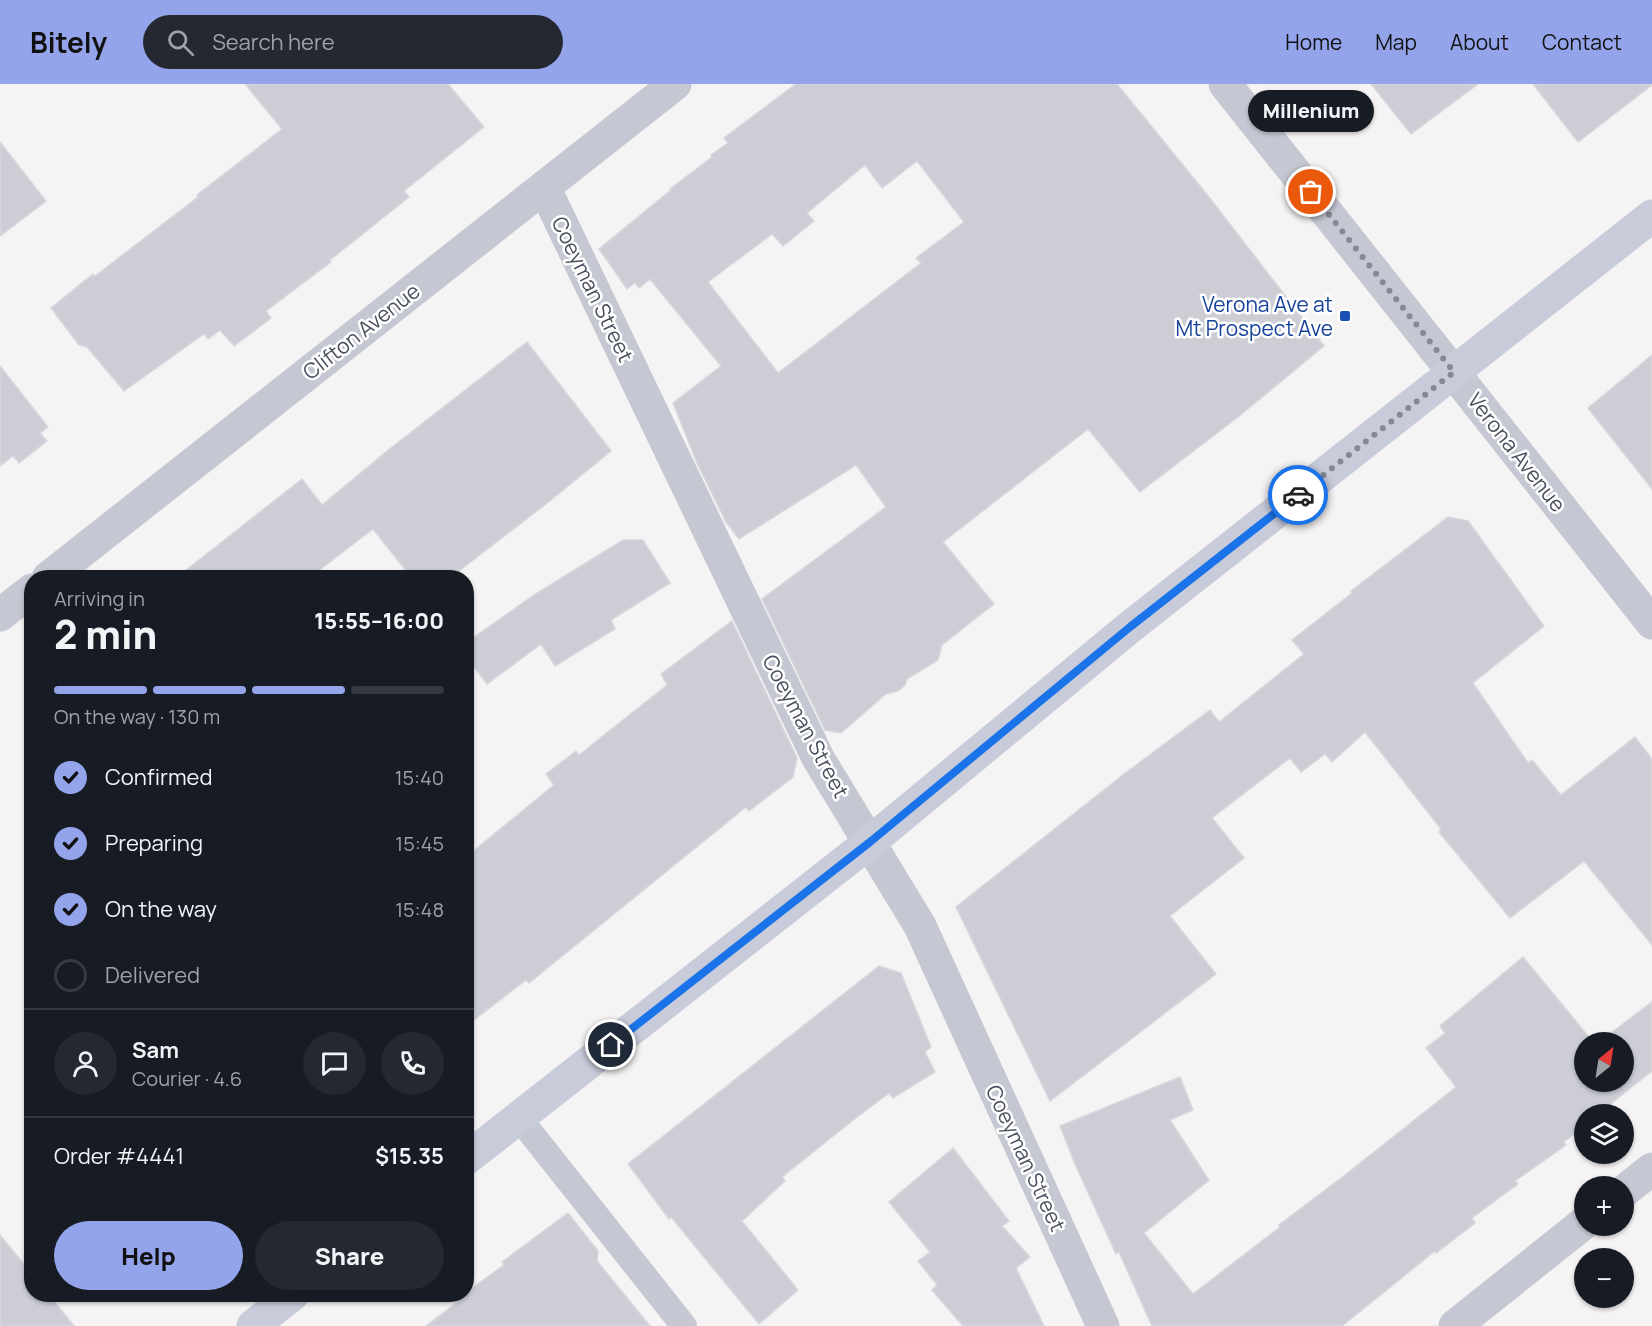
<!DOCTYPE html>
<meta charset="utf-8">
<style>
body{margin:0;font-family:Manrope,sans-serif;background:#242831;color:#f1f3f6;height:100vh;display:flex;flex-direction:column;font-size:22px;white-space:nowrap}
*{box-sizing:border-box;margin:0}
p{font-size:20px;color:#9ea1a6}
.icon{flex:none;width:33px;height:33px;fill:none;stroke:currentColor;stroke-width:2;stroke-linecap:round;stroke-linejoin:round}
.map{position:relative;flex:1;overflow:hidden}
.sheet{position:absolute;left:24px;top:486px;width:450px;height:732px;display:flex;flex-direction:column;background:#171b24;border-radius:24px;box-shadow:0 2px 4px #0004}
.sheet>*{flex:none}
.needle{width:39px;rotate:30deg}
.buttons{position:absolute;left:1574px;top:948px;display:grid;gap:12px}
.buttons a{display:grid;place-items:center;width:60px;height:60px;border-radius:50%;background:#171b24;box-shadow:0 2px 4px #0004;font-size:30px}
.pin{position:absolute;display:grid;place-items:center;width:51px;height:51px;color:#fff;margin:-26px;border:3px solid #fff;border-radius:50%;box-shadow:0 2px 6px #0007}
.courier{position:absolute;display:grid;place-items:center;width:60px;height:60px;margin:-30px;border:4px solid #1a73e8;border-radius:50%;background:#fff;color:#222;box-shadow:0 2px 8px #0007}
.bubble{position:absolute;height:42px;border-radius:21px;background:#171b24;box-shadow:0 2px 4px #0004;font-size:20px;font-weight:800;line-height:42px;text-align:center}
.summary em{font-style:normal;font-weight:800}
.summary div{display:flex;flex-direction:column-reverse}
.summary{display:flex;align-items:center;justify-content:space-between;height:102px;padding:0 30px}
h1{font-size:39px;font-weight:800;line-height:45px}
.bar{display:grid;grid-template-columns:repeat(4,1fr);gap:9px 6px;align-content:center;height:72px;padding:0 30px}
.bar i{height:8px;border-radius:4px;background:#363941}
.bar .on{background:#94a4eb}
.bar p{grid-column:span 4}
.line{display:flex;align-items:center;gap:15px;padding:0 30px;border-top:2px solid #363941}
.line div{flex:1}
.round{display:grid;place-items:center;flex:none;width:63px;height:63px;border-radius:32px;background:#242831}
ol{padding:0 30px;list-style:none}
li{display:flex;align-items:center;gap:18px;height:66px}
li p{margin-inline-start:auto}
li .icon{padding:6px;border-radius:50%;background:#94a4eb;color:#111;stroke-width:4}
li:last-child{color:#9ea1a6}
li i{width:33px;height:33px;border:3px solid #363941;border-radius:50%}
.action{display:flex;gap:12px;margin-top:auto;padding:12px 30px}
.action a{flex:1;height:69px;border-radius:36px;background:#94a4eb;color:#111;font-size:24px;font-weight:800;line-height:69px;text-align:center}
.action a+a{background:#242831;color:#f1f3f6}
header{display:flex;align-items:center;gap:36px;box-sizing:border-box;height:84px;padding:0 30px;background:#94a4eb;color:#111}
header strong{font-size:28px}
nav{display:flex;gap:33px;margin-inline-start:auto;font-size:21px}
.search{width:420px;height:54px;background:#242831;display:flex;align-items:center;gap:15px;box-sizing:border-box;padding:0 21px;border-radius:33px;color:#9ea1a6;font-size:22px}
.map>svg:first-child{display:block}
</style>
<header>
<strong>Bitely</strong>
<div class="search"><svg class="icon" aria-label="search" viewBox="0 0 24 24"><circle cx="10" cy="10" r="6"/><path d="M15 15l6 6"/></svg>Search here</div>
<nav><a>Home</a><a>Map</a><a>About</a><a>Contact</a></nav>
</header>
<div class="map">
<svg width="1652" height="1242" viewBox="0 0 1652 1242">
<rect width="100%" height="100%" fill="#f5f3f3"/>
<g fill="#cdced5" stroke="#d7d7de" stroke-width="1.5" fill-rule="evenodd">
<path d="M245,0H448L484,43L404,107L409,113L330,176L331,178L266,227L271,234L234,262L220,246L208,255L204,250L124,307L87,263L79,261L51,224L93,190L95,192L198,113L197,111L282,45Z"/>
<path d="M796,0H1117L1209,113L1324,262L1238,333L1140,408L1088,345L943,458L994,520L942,561L938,576L907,595L905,601L898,607L886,610L841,649L825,646L762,515L886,423L856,381L739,455L726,438L697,379L673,319L721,282L650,195L639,204L635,199L627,205L599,165L671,106L670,105L712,73L711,71L728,59L724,54ZM917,77L964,138L916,174L921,179L778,289L708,198L772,150L783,162L814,137L807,129L865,81L882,104Z"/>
<path d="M1371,0H1478L1411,50Z"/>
<path d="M1533,0H1652V1L1578,58Z"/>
<path d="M0,58L46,117L0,152Z"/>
<path d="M527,258L611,367L551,416L450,494H412L373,445L309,494H176L302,395L322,421L387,367Z"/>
<path d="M1652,271V405L1588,324Z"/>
<path d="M0,282L48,343L40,349L47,357L19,379L13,372L0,382Z"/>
<path d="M1448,433L1468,437L1544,542L1473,599L1528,679L1532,676L1561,711L1635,653L1652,675V861L1584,777L1510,834L1439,748L1441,745L1365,648L1332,678L1325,670L1301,688L1290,674L1212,734L1244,774L1170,832L1216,890L1050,1017L956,823L1124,690L1210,626L1219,638L1304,570L1292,556L1352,509L1351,507Z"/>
<path d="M623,456H643L670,499L611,536L615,545L555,582L541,560L487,600L466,572V559L534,511Z"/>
<path d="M732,537L797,674L793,693L749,727L746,723L529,899L526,896L466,942V773L554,701L546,690L576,667L579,671L667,601L661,590Z"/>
<path d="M1523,873L1593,958H1584V998H1623V958H1599L1652,918V987L1598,1030H1584V1042L1564,1058L1566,1061L1515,1097L1518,1100L1472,1134L1475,1139L1436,1169L1435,1167L1342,1242H1152L1119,1168L1116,1170L1075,1080L1060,1042L1180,993L1193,1026L1170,1036L1209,1096L1144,1149L1193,1210L1280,1143L1279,1141L1345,1091L1456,1003L1426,964L1445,949L1440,942Z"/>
<path d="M879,882L901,889L931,963L925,968L935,988L893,1014L889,1009L852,1037L782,1093L785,1097L742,1137L798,1206L759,1240L671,1133L669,1135L628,1080Z"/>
<path d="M953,1064L1009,1137L1002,1142L1030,1173L1016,1184L1044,1242H963L932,1206L937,1201L918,1177L930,1168L889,1118Z"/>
<path d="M568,1129L598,1167L597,1177L650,1242H426L472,1207L471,1205L504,1181L502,1178Z"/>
<path d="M0,1151L32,1190V1210H48L74,1242H0Z"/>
</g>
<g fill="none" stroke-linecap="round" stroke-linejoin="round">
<path stroke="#c5c8d3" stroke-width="26" d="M519,1034L684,1242"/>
<g stroke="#c5c8d3" stroke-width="33">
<path d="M544,103L818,674L920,842L1103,1242"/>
<path d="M1623,1108L1652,1085"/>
<path d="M1455,1242L1584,1139"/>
</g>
<g stroke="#c5c8d3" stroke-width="33">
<path d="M1225,0L1652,539"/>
<path d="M48,494L675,0"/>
<path d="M0,531L32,506"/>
</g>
<g stroke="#c7cbda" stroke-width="33">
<path d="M466,1075L870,758L1130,543L1652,132"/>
<path d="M253,1242L293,1210"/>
</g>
</g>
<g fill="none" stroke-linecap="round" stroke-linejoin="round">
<path stroke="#868993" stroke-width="6" stroke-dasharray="0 10.8" d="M1298,411L1454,288L1311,108"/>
<path stroke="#1a73e8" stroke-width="8" d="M611,961L870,758L1130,543L1298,411"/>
</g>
<rect fill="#1a4fb4" stroke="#fff" stroke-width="2" x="1339" y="226" width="12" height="12" rx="3"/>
<g text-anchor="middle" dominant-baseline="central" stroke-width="5" stroke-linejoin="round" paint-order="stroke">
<g font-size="21" fill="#4b5060" stroke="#fff">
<text transform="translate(593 205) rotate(64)">Coeyman Street</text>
<text transform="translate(361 247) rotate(-38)">Clifton Avenue</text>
<text transform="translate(1517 368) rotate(52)">Verona Avenue</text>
<text transform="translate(806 642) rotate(62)">Coeyman Street</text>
<text transform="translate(1026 1074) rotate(65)">Coeyman Street</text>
</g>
<g font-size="21" fill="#164399" stroke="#fff" text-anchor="end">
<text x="1333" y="220">Verona Ave at<tspan x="1333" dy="24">Mt Prospect Ave</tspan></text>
</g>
</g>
</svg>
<div class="buttons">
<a><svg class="needle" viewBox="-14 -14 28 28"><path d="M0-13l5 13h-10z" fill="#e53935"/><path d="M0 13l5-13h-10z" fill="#9ea1a6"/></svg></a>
<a><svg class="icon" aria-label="layers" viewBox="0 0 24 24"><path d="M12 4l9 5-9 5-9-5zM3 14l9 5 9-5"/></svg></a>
<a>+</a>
<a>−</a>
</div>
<div class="pin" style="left:1311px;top:108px;background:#ea580c"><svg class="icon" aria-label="bag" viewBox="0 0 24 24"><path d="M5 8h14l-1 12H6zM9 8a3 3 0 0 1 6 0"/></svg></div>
<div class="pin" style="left:611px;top:961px;background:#1f2937"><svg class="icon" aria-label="home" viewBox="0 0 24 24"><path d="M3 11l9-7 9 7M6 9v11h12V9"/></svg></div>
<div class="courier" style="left:1298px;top:411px"><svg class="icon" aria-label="car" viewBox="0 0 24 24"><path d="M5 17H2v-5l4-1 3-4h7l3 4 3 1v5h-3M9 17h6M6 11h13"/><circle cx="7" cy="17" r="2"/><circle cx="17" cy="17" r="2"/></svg></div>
<div class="bubble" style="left:1248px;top:6px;width:126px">Millenium</div>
<section class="sheet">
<div class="summary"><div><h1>2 min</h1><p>Arriving in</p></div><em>15:55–16:00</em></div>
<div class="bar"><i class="on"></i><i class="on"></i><i class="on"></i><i></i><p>On the way · 130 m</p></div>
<ol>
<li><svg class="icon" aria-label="check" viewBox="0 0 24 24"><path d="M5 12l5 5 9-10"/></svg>Confirmed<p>15:40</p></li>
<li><svg class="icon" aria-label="check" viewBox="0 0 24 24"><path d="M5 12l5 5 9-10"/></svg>Preparing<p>15:45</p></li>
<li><svg class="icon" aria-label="check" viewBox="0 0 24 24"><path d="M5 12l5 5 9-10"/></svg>On the way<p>15:48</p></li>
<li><i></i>Delivered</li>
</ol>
<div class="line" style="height:108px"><a class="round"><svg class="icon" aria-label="person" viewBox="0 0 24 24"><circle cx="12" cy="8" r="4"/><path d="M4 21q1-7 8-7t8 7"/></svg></a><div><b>Sam</b><p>Courier · 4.6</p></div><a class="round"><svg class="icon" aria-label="chat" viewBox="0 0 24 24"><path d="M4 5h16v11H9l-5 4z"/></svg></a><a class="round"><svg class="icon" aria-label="phone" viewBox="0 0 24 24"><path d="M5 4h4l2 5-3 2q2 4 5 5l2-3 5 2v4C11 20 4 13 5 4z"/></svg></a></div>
<div class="line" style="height:78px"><div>Order #4441</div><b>$15.35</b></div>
<div class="action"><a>Help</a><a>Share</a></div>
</section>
</div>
